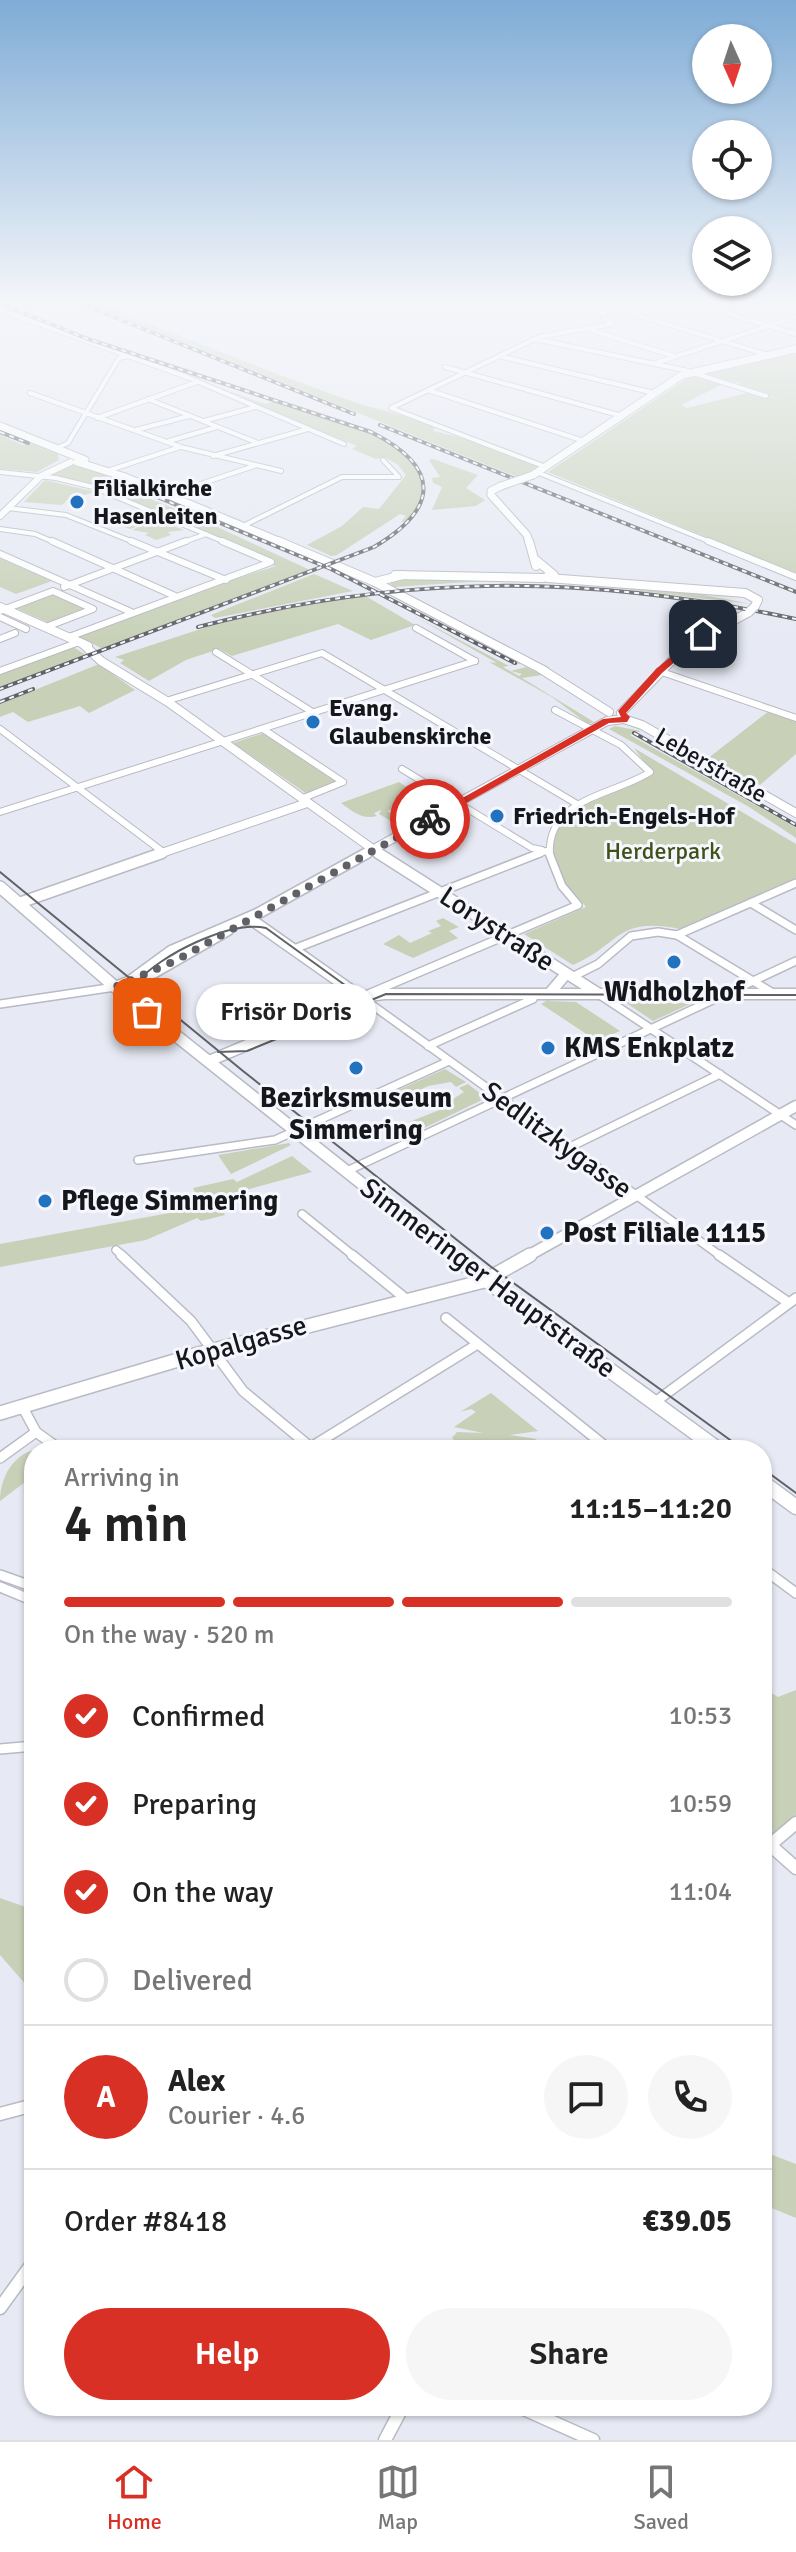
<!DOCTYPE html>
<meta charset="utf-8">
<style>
body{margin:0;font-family:Signika,sans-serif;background:#f6f6f6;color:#222;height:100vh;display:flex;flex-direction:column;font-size:30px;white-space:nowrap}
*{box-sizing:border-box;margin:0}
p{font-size:26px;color:#767676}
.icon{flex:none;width:44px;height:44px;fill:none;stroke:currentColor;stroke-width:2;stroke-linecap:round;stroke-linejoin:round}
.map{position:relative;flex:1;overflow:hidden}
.sheet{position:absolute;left:24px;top:1440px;width:748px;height:976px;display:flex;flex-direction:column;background:#fff;border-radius:32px;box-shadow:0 2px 6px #0004}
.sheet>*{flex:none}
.needle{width:52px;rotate:177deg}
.controls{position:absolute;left:692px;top:24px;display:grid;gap:16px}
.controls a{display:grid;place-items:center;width:80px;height:80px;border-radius:50%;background:#fff;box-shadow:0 2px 6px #0004;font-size:40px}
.pin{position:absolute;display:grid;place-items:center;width:68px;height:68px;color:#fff;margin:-34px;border-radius:16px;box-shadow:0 4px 12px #0006}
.courier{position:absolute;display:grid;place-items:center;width:80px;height:80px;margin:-40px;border:6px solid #d93025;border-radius:50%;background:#fff;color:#222;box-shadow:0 2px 10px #0007}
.bubble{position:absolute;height:56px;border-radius:28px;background:#fff;box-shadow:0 2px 6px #0004;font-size:26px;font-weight:600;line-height:56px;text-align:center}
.head em{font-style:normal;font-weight:600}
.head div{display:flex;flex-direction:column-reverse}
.head{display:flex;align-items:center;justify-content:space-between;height:136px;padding:0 40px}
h1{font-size:52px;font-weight:600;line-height:60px}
.bar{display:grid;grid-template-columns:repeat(4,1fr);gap:12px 8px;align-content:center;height:96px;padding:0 40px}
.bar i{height:10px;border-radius:6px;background:#e0e0e0}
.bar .selected{background:#d93025}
.bar p{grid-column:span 4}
.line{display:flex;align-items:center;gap:20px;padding:0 40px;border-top:2px solid #e0e0e0}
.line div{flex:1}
.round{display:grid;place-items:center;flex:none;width:84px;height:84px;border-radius:42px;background:#f6f6f6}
ol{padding:0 40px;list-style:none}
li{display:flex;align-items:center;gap:24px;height:88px}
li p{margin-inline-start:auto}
li .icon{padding:8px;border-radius:50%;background:#d93025;color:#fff;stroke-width:4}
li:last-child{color:#767676}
li i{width:44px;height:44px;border:4px solid #e0e0e0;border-radius:50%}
.primary-button{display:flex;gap:16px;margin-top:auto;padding:16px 40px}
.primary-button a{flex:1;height:92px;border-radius:48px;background:#d93025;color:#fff;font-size:32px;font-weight:600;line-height:92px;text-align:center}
.primary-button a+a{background:#f6f6f6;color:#222}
.dock{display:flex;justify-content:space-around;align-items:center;height:112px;border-top:2px solid #e0e0e0;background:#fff;font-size:22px;color:#767676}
.dock a{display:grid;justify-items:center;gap:4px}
.dock .selected{color:#d93025}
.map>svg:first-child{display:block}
</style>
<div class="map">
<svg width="796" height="2440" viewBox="0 0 796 2440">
<rect width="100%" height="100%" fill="#e7eaf4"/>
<g fill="#c8d1b8" fill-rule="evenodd">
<path d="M78,300H90C176,334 261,369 348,400C377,410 406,415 435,427L433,431L467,439L539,467L517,477Z"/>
<path d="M796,352V574L548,472L692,375ZM741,382L738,384L780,400L751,392L687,408L681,405L725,383Z"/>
<path d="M223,389L265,404L276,401C326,417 470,446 407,522H401L406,516L400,514L337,555L331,556L307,545L342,526L363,507L379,509L406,475L397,464L384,457L376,459L352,449L357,446L220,390Z"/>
<path d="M0,428L58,453L59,460L37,472L0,469V435L23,445L30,443Z"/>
<path d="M433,459L478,475L466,488L485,500L476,506L432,510L442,487L433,483L432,478L440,477L429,460Z"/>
<path d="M70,464H85L112,474L101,479L200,519L310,570L103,649L77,636L178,597L276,566L271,565V559L106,490L50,475Z"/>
<path d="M45,480L96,492L68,499L62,505L24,502Z"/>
<path d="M147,515L184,530L168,532L171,535L156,540L145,535L149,533L132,530L142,525L130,529L119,525L133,520L145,524L135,519Z"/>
<path d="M0,558L52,581L16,594L0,587Z"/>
<path d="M314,574L353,591L215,618L211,615Z"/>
<path d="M397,578L515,579L693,593L752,604L579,584L483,581L394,587L390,583Z"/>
<path d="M371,583L523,663L503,667L519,676L522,674L511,671L526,667L542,675L522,678L594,722L588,724L552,697L489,662L497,663L414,616L509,666L517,662L368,584Z"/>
<path d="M52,594L87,609L49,623L15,608Z"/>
<path d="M362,594L415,625L371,640L338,624L232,656L219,649L186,660L149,681L120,663L124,660L115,657L222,622Z"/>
<path d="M73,647L86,655L0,687V673Z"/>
<path d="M99,664L135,690L89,713L80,706L28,722L13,712L0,717V704Z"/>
<path d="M769,711L796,720V754L760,785L707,759Z"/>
<path d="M615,726L641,731L630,735L779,818L796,828V838L749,807L609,729Z"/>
<path d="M264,733L338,781L307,794L233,743Z"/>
<path d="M634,748L796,844V878L680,929C616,916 620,945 573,965L524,934L586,907C578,896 565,887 559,874C529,806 618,798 653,774Z"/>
<path d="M399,782L430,803L412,801L387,811L398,818L391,821L379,814L381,810L374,813L377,816C363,820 353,812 341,803Z"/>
<path d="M443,918L459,927L449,931L458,938L413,958L383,944L399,935L410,943L432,933L428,931L441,926L436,921Z"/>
<path d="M546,1001L576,1002L620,1031L597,1041L541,1004Z"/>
<path d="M625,1002L692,1003L653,1021Z"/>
<path d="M445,1069L466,1082L456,1087L451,1082L428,1086L388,1106L378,1099Z"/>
<path d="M468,1084L486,1098L420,1130L409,1122L452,1105L453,1099L464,1092L459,1088Z"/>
<path d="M289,1143L291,1145L231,1174L218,1155Z"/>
<path d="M292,1156L312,1172L217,1198L225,1215L201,1221L197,1218L146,1240L0,1267V1244L202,1207L193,1188L233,1179L237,1182Z"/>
<path d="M491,1393L538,1431L510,1435L537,1439L519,1450H465L452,1438L457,1432L483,1433L454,1427L476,1412L471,1409L460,1412Z"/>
<path d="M38,1449L34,1450L33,1476L0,1501C0,1478 13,1453 38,1449Z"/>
<path d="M762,1687L778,1697L796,1690V1823L762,1848Z"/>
<path d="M0,1898L34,1910V1994L0,1955Z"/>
<path d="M762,2151L796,2164V2218L762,2204Z"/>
</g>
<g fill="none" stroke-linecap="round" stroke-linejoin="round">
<defs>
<g id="street-far4">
<path d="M587,300L768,355"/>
<path d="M681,300L796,334"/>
<path d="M774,300L796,306"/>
<path d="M0,310L187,377L344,444"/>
<path d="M598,315L646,300"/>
<path d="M587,329L674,356"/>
<path d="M535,339L684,370L766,396"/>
<path d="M499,356L654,393"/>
<path d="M656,363L796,317"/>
<path d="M445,367L622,416"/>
<path d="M428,390L584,441"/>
<path d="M30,393L181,447L281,471"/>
<path d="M148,399L258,443"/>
<path d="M391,408L539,337L612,324L604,318"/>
<path d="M391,408L546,467"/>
<path d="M97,418L197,382"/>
<path d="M204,421L256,407"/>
<path d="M136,430L189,416"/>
<path d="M169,441L217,427"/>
<path d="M55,449L68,443L119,358L128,356"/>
<path d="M213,456L308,429"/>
<path d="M107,471L180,447"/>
<path d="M0,472L56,478L93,487L227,543"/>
<path d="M539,473L713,543"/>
<path d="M168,495L254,466"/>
<path d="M8,508L66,515L136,543"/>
<path d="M243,526L342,477H399L383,460"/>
<path d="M0,529L35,534L56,543"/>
<path d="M181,543L206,534"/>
</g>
<g id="street-far3">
<path d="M52,541L175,596"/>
<path d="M131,541L226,580"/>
<path d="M708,541L796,577"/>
<path d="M0,554L131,612"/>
<path d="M64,587L186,541"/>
<path d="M0,611L53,591L93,609L46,627"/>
<path d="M0,617L26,629"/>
<path d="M416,628L475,661"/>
<path d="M69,637L271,562L222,541"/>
<path d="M0,639L15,633"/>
<path d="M216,652L314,713"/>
<path d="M0,671L79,642"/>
<path d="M659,671L796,718"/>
<path d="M166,701L322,653L577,804"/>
<path d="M0,729L163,852"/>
<path d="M263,729L343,782L301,799"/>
<path d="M402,769L532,848L542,850"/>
<path d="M0,812L475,661"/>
<path d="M535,855L546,851"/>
<path d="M550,855C546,798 615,795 650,772L621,745L555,710"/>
</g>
<g id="street-far2">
<path d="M549,853L562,886L578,905L361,997L722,1257"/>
<path d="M751,903L796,930"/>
<path d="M677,935L796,883"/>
<path d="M294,949L540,853"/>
<path d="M572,977L598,964L631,936L658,932L677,935L773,993"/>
<path d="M600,995L796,1125"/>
<path d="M0,1004L115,987"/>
<path d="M428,1046L533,999"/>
<path d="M568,1148L720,1074"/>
<path d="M138,1160L275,1140L449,1061"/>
<path d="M347,1171L796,961"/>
<path d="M302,1214L355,1257"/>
<path d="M116,1250L124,1257"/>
</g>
<g id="street-far1">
<path d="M121,1255L191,1321L243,1391L314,1450"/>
<path d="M352,1255L406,1299"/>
<path d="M719,1255L789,1303"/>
<path d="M446,1318L610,1450"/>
<path d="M655,1402L796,1298"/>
<path d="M22,1406L36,1432L61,1450"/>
<path d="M311,1447L476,1345"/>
<path d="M0,1458L36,1432"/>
<path d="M762,1568L796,1593"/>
<path d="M0,1575L34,1587"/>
<path d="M0,1587L34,1601"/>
<path d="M0,1749L34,1746"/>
</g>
<g id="street">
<path d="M796,1823L770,1845L796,1868"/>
<path d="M0,2114L34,2105"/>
<path d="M0,2308L34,2261"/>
<path d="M517,2406L593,2440"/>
<path d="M385,2440L403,2406"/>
</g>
<path id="secondary-far3" d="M0,516L41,476L71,462"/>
<g id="secondary-far2">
<path d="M548,578L745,593L758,600L755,606"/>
<path d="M375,582L545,671"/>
<path d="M0,607L88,646"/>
<path d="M83,644L101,661L168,702L381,855"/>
<path d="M541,669L609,712"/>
<path d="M621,713L685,647L749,612"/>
<path d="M624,719L642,725L796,813"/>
<path d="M156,855L307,803"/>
<path d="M363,855L607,721L624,719"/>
</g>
<g id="secondary-far1">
<path d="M378,853L599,994"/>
<path d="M19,903L162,853"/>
<path d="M249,918L361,997"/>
<path d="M130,981L171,951L257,914L367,853"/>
<path d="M115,987L155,972L228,930"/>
<path d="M549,994L566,974"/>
<path d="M209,1061L361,997L384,994H796"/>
<path d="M526,1257L796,1106"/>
</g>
<path id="secondary" d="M0,1413L198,1354L484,1281L530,1255"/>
<g id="primary-far3">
<path d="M0,426L85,460"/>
<path d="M77,462L125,477L283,543"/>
<path d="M533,475L682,375L796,349"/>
<path d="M501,486L491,491V495L527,535L529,543"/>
</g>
<g id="primary-far2">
<path d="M278,541L375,582L403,575"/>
<path d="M529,541L536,566"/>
<path d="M395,575L543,578L554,575L536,560"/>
</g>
<path id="primary-far1" d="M0,887L115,987L454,1257"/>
<g id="primary">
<path d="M452,1255L719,1450"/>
<path d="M762,1482L796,1507"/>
</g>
</defs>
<use href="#street-far4" stroke="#b8bac4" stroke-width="6"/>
<use href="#street-far3" stroke="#b8bac4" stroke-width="8"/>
<use href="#street-far2" stroke="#b8bac4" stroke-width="10"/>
<use href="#street-far1" stroke="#b8bac4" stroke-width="12"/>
<use href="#street" stroke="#b8bac4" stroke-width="15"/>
<use href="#secondary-far3" stroke="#b8bac4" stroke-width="8"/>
<use href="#secondary-far2" stroke="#b8bac4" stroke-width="10"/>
<use href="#secondary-far1" stroke="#b8bac4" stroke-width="13"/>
<use href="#secondary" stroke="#b8bac4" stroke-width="16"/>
<use href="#primary-far3" stroke="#b8bac4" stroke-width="9"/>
<use href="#primary-far2" stroke="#b8bac4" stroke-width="10"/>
<use href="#primary-far1" stroke="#b8bac4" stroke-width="14"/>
<use href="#primary" stroke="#b8bac4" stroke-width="17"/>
<use href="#street-far4" stroke="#fff" stroke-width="4"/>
<use href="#street-far3" stroke="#fff" stroke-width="6"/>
<use href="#street-far2" stroke="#fff" stroke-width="7"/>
<use href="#street-far1" stroke="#fff" stroke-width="9"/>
<use href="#street" stroke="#fff" stroke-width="12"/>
<use href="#secondary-far3" stroke="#fff" stroke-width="6"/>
<use href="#secondary-far2" stroke="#fff" stroke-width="8"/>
<use href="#secondary-far1" stroke="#fff" stroke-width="10"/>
<use href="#secondary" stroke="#fff" stroke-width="13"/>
<use href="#primary-far3" stroke="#fff" stroke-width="7"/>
<use href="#primary-far2" stroke="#fff" stroke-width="8"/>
<use href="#primary-far1" stroke="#fff" stroke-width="11"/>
<use href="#primary" stroke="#fff" stroke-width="14"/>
<g stroke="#606267" stroke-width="2">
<path d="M0,872L243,1071L490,1266L744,1450"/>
<path d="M139,992L136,983C160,955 230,920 266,928L349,988L355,999L345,1010"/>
<path d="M218,1052L247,1051L386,994L796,995"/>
<path d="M762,1468L796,1493"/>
</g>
<defs>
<g id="rail">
<path d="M72,300L354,414"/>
<path d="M0,303L85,338L371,432C441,467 440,508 374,547L0,689"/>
<path d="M380,425L796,592"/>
<path d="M0,432L28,443"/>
<path d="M114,479L331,569L515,663"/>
<path d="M198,627C407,573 585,574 796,619"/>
<path d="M0,702L33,689"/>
<path d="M634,733L796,825"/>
</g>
</defs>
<use href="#rail" stroke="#606267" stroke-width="4"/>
<use href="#rail" stroke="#f6f7fe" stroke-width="2" stroke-dasharray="5" stroke-linecap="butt"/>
<defs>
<path id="secondary-bridge" d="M749,612L755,606"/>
<path id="primary-bridge" d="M501,486L533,475"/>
</defs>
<use href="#secondary-bridge" stroke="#b8bac4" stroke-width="10" stroke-linecap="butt"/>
<use href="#primary-bridge" stroke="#b8bac4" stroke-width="9" stroke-linecap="butt"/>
<use href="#secondary-bridge" stroke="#fff" stroke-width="8"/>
<use href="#primary-bridge" stroke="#fff" stroke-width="7"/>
</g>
<linearGradient id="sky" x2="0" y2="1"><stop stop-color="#7facd6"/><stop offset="0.47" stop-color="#f4f6fa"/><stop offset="1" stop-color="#f4f6fa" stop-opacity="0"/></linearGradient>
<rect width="796" height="642" fill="url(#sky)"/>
<path fill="#d93025" d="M700,632L707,634L662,673L626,713L630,717L627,722L609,723L434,821L425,819L603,719L621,717L618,711L656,669Z"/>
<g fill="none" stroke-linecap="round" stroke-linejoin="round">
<path stroke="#5f6166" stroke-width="8" stroke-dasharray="0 14.4" d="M147,1012L115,987L177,960L430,819"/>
</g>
<g fill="#2272c0" stroke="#f6f7fe" stroke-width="3">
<circle cx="77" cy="502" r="8"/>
<circle cx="313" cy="722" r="8"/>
<circle cx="497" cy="816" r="8"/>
<circle cx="674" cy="962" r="8"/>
<circle cx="548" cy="1048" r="8"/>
<circle cx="356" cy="1068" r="8"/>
<circle cx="45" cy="1201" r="8"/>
<circle cx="547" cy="1233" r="8"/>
</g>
<g text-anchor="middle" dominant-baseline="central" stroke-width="6" stroke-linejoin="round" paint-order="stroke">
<g font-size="24" font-weight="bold" fill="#16171a" stroke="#f6f7fe" text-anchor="start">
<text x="93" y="488">Filialkirche<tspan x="93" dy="28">Hasenleiten</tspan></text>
<text x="329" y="708">Evang.<tspan x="329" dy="28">Glaubenskirche</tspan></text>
<text x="513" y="816">Friedrich-Engels-Hof</text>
</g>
<g font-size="24" fill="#16171a" stroke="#f6f7fe">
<text transform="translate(711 765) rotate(30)">Leberstraße</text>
</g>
<g font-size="24" fill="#415017" stroke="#f6f7fe">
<text x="663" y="851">Herderpark</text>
</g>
<g font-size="28" fill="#16171a" stroke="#f6f7fe">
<text transform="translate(497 929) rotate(33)">Lorystraße</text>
<text transform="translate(557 1140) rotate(36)">Sedlitzkygasse</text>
<text transform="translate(488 1278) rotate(37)">Simmeringer Hauptstraße</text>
<text transform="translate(241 1343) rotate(-16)">Kopalgasse</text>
</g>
<g font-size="28" font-weight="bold" fill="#16171a" stroke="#f6f7fe" text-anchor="start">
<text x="674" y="992" text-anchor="middle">Widholzhof</text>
<text x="564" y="1048">KMS Enkplatz</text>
<text x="356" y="1098" text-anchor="middle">Bezirksmuseum<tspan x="356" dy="32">Simmering</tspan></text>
<text x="61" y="1201">Pflege Simmering</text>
<text x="563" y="1233">Post Filiale 1115</text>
</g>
</g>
</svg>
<div class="controls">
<a><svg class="needle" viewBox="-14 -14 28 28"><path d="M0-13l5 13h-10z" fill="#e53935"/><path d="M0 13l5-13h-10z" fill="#767676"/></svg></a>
<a><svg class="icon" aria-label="locate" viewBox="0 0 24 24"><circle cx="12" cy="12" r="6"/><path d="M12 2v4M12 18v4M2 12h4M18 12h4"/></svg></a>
<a><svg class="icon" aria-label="layers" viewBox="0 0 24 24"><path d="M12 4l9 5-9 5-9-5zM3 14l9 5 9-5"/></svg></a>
</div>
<div class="pin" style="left:147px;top:1012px;background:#ea580c"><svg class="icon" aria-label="bag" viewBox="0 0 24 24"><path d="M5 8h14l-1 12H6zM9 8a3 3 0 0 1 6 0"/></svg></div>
<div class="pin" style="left:703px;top:634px;background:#1f2937"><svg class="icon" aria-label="home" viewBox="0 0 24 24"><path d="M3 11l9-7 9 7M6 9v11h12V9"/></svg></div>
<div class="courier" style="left:430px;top:819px"><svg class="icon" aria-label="bike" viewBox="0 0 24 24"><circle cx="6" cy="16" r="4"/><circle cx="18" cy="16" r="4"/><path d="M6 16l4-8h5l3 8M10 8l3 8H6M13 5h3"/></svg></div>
<div class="bubble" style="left:196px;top:984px;width:180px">Frisör Doris</div>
<section class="sheet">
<div class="head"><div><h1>4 min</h1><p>Arriving in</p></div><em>11:15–11:20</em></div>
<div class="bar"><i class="selected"></i><i class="selected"></i><i class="selected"></i><i></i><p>On the way · 520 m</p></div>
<ol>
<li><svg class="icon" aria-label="check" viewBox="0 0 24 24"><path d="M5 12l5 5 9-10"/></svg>Confirmed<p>10:53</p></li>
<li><svg class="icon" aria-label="check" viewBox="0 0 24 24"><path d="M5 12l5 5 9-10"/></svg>Preparing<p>10:59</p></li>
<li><svg class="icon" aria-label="check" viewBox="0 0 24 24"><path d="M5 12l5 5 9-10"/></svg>On the way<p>11:04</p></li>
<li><i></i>Delivered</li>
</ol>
<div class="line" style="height:144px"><b class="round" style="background:#d93025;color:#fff">A</b><div><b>Alex</b><p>Courier · 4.6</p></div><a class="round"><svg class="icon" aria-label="chat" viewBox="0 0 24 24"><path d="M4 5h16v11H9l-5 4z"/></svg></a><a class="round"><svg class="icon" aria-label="phone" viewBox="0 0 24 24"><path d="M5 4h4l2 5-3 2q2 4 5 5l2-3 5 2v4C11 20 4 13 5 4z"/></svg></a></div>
<div class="line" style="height:104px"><div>Order #8418</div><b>€39.05</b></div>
<div class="primary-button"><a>Help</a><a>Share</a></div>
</section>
</div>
<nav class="dock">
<a class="selected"><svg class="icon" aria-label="home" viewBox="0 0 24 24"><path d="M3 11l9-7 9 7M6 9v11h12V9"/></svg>Home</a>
<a><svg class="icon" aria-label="map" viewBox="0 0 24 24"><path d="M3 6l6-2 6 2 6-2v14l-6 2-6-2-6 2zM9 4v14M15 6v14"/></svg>Map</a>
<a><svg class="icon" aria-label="saved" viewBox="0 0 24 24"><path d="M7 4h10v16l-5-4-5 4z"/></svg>Saved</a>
</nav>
